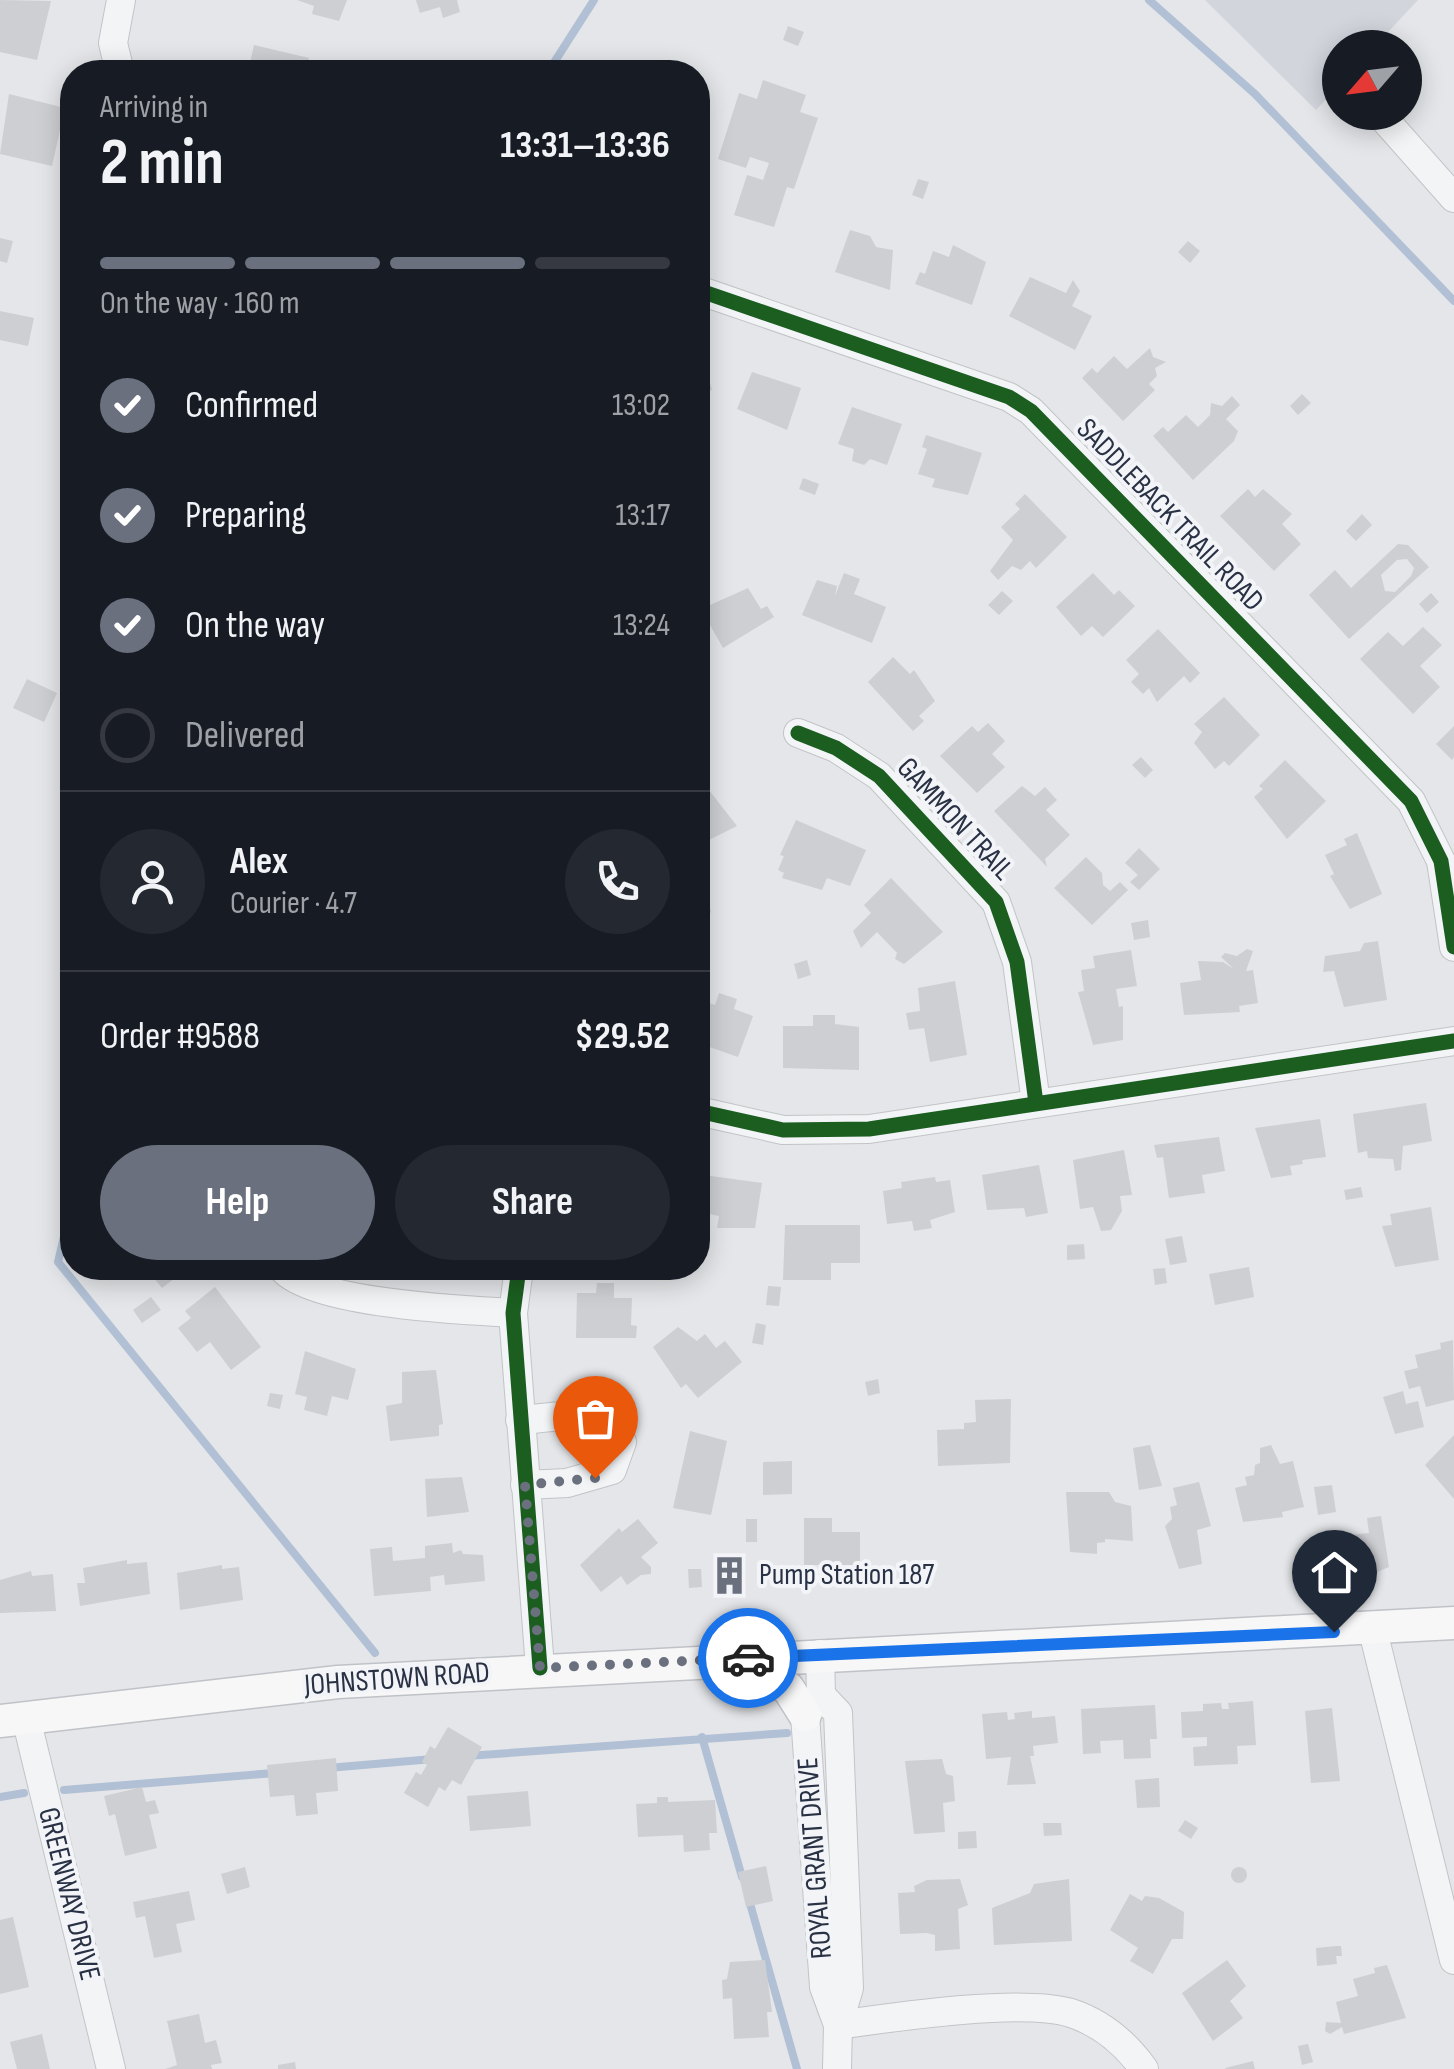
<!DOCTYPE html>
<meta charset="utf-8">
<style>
body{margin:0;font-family:"Sofia Sans Condensed",sans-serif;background:#242831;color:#f1f3f6;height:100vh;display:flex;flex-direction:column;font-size:38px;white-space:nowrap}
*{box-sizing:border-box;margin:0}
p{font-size:32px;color:#9ea1a6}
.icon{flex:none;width:55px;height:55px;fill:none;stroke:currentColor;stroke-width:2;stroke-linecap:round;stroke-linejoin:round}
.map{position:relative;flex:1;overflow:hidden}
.details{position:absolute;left:60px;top:60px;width:650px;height:1220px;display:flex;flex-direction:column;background:#171b24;border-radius:40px;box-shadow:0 5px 25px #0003}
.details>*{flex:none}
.needle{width:65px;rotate:242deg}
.controls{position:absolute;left:1322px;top:30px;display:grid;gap:20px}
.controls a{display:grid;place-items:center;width:100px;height:100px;border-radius:50%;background:#171b24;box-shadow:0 5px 25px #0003;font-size:50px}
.pin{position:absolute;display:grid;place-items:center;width:85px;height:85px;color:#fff;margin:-102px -42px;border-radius:50% 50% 50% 0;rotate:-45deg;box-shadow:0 0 10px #0007}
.pin .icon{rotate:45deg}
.courier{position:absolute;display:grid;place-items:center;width:100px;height:100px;margin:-50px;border:8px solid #1a73e8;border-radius:50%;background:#fff;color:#222;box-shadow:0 2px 12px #0007}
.summary em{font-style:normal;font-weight:700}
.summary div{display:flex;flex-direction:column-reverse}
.summary{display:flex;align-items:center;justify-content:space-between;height:170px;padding:0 40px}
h1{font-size:65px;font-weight:700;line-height:75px}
.bar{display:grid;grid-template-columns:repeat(4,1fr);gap:15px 10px;align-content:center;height:120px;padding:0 40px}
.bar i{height:12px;border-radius:8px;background:#363941}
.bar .selected{background:#6a707e}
.bar p{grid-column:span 4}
.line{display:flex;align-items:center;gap:25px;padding:0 40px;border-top:2px solid #363941}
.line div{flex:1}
.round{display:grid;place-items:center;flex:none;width:105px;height:105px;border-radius:52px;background:#242831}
ol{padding:0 40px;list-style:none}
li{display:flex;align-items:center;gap:30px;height:110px}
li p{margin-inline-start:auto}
li .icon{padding:10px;border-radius:50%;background:#6a707e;color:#fff;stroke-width:4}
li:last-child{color:#9ea1a6}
li i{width:55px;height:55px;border:5px solid #363941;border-radius:50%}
.button{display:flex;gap:20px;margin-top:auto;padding:20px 40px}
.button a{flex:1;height:115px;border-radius:60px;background:#6a707e;color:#fff;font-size:40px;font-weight:700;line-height:115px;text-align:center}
.button a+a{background:#242831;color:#f1f3f6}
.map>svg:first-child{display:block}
</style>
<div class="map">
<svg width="1454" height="2069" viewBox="0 0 1454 2069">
<rect width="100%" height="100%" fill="#e4e6e9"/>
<path fill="#d2d5dc" d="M1205,0H1418L1374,47L1340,48V84L1316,110Z"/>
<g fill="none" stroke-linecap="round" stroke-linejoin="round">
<g stroke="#b1c0d5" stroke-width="8">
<path d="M1149,0L1255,94L1454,301"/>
<path d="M548,72L594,0"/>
<path d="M72,1203L58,1262L375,1653"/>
<path d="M702,1737L742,1877"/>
<path d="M467,1756L787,1733"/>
<path d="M328,1768L433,1759"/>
<path d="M64,1790L274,1773"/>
<path d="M0,1797L24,1793"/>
<path d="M749,1900L797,2069"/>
</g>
</g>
<g fill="#cecfd3" fill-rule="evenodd">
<path d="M0,0L51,1L37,60L0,52Z"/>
<path d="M297,0H347L339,21L312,14L314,6Z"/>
<path d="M416,0H457L460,12L443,18L440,7L420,13Z"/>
<path d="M788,26L804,32L798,46L783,40Z"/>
<path d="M254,45L309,58L306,72H248Z"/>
<path d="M763,80L806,95L800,112L818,118L794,189L787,187L774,227L734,215L747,175L763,180L769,163L750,157L746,168L718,159L739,93L757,99Z"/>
<path d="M9,94L65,108L52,166L0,154Z"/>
<path d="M918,179L929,182L923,199L912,195Z"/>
<path d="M850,230L870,236L876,247L893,250L890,290L835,272Z"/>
<path d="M0,238L13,241L7,263L0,261Z"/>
<path d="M1188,241L1200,251L1190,263L1178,252Z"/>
<path d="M953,245L986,262L972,305L915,284L920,272L925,274L933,251L949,257Z"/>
<path d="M1030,277L1066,293L1073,280L1080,291L1072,306L1092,316L1075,350L1009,316Z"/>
<path d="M0,311L34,318L28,346L0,340Z"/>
<path d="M1150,348L1153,357L1166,362L1155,368L1157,376L1149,384L1155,390L1123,421L1082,378L1092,368L1097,373L1114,356L1127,369Z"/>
<path d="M702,354L712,390L698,394V355Z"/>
<path d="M752,372L801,388L787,430L737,409Z"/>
<path d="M1302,394L1311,403L1298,415L1290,406Z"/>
<path d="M1232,396L1240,405L1226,419L1238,431L1234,441L1193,480L1153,436L1163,427L1168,432L1186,415L1198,427L1210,415L1211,403L1222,406Z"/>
<path d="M852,407L902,424L887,465L870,459L864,465L852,461L854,449L838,444Z"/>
<path d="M926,435L982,453L968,495L932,487L935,479L918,474L927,449L922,447Z"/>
<path d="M803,478L819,484L815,495L799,489Z"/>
<path d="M1248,489L1255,497L1263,489L1292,514L1282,524L1301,544L1274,571L1220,516Z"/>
<path d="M1025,494L1067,537L1036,568L1030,561L1021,570L1012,566L998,580L990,571L1013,540L1001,527L1020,509L1015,504Z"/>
<path d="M1362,514L1372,525L1356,541L1346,531Z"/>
<path d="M1398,544L1408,545L1429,567L1349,639L1309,595L1335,570L1351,588ZM1407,559L1414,568L1411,576L1395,592L1385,591L1381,575L1397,560Z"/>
<path d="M844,573L860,579L854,594L886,607L872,643L802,615L817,580L837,586L835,596Z"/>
<path d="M1093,573L1114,595L1119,590L1135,606L1103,637L1092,626L1081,636L1056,607Z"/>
<path d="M748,588L761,609L767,606L774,617L723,648L701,609Z"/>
<path d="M1002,591L1013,601L999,615L988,605Z"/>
<path d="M1431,593L1439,602L1427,613L1419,604Z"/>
<path d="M1423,627L1442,645L1420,666L1440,687L1413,714L1360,659L1388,632L1403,646Z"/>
<path d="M1158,629L1200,673L1190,683L1184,676L1157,702L1149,688L1143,694L1131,682L1139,674L1126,660Z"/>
<path d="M893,657L910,674L914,670L935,701L919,716L924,721L913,731L868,682Z"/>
<path d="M27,679L57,693L44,722L13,708Z"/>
<path d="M1224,697L1260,735L1229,766L1224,761L1215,769L1194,743L1202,732L1194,724Z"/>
<path d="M988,723L1005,741L992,754L1005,767L977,793L940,756L972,726L978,732Z"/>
<path d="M1454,726V757L1452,760L1436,744Z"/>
<path d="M1141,757L1153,770L1145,778L1132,765Z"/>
<path d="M1285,760L1326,801L1287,839L1254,797L1263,789L1259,786Z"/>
<path d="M698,776L737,826L705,842L706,848L698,854Z"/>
<path d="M1022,786L1035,796L1045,787L1057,800L1046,810L1070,835L1045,859L1047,867L994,811Z"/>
<path d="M796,820L866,850L850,886L827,878L822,890L782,878L784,873L778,870L784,856L780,855Z"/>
<path d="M1357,833L1382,894L1350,909L1330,876L1334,874L1325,855L1347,845L1344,839Z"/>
<path d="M1139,848L1160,869L1139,890L1130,882L1138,875L1125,863Z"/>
<path d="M1086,857L1102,873L1103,885L1110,891L1120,882L1128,890L1092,925L1054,888Z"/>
<path d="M891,878L943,932L904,964L895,959L897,953L877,932L861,948L853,931L871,913L864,905Z"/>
<path d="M706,906L711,910L709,920L698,936V913Z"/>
<path d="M1148,920L1150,937L1134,940L1131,923Z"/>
<path d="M1378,941L1387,1000L1344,1007L1334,971L1323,972L1325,956L1360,951L1364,943Z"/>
<path d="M1247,949L1253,951L1246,971L1253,970L1258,1003L1239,1006L1240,1012L1184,1015L1180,983L1201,980L1198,961L1223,962L1234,969L1221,957L1225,953L1237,956Z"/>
<path d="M1131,950L1137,986L1116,989L1119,1007L1123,1006V1040L1093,1045L1078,992L1084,991L1081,970L1095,968L1093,956Z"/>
<path d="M807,960L811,975L798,979L794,964Z"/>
<path d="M955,981L967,1055L930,1062L924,1028L909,1030L906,1013L920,1011L918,988Z"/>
<path d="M719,993L737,999L734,1009L753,1016L738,1057L698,1043L702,1001L715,1005Z"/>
<path d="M813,1015H835V1024L859,1027V1070L783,1068V1026H813Z"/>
<path d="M1426,1103L1432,1141L1403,1146L1401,1170L1395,1171L1393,1159L1368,1158L1367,1151L1358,1153L1353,1114Z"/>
<path d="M1320,1119L1326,1157L1302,1160L1303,1164L1290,1166L1292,1175L1271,1178L1255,1128Z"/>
<path d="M1219,1137L1225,1171L1202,1175L1205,1193L1169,1198L1163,1157L1157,1158L1154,1145Z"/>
<path d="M1124,1150L1132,1195L1120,1196L1122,1211L1111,1230L1101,1231L1093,1207L1080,1209L1073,1160Z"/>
<path d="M1039,1165L1048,1213L1026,1217L1024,1208L987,1210L982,1175Z"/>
<path d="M704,1175L762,1183L755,1228H717L719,1216L704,1213L708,1191L701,1190Z"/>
<path d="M935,1177L936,1182L950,1180L955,1212L930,1220L932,1228L914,1231L912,1221L887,1224L883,1191L902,1188L901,1182Z"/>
<path d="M1361,1187L1363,1197L1346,1200L1344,1190Z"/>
<path d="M1431,1207L1439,1260L1395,1267L1382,1226L1392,1225L1390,1214Z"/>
<path d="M785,1225H860V1263H831V1280H783Z"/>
<path d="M1182,1236L1187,1262L1170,1265L1165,1239Z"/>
<path d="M1084,1244L1085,1259L1067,1260V1245Z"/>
<path d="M1249,1267L1254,1297L1215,1305L1209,1274Z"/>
<path d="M146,1268H188L162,1288Z"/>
<path d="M1165,1268L1167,1283L1155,1285L1153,1269Z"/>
<path d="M597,1283H614V1298H632L631,1325L637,1326L636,1338H576L577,1293H596Z"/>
<path d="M768,1286L781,1287L779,1306L766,1305Z"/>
<path d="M215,1287L261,1347L231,1370L210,1342L197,1352L178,1328L191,1318L185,1311Z"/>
<path d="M151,1297L161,1310L142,1323L133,1310Z"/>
<path d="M756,1323L766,1325L763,1345L752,1343Z"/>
<path d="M678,1327L697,1341L705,1334L716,1348L725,1341L742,1362L698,1398L686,1384L681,1388L653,1347Z"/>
<path d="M1453,1340L1454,1400L1426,1407L1420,1386L1409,1389L1404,1371L1418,1368L1415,1355L1441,1349L1440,1343Z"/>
<path d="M305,1351L356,1369L348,1400L332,1396L327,1416L304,1410L307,1397L295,1394Z"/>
<path d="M436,1370L443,1424L439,1425V1436L390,1441L386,1406L402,1403V1372Z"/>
<path d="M878,1379L880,1393L868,1396L865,1382Z"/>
<path d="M1403,1391L1406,1404L1418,1401L1424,1427L1395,1434L1383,1397Z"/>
<path d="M270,1393L283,1395L280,1409L267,1406Z"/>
<path d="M1011,1399L1010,1463L938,1466L937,1430L964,1429V1423L976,1422L975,1400Z"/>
<path d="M690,1431L727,1441L711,1515L673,1508Z"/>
<path d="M1454,1435V1499L1425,1465Z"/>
<path d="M1150,1445L1162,1486L1139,1490L1133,1448Z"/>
<path d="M1271,1445L1280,1464L1293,1461L1304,1507L1282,1512L1283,1517L1243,1522L1235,1488L1247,1485L1245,1477L1254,1475L1255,1465L1260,1463V1448Z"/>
<path d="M792,1461V1494L763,1495V1462Z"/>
<path d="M462,1477L469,1512L427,1517L425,1479Z"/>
<path d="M1199,1482L1211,1526L1197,1530L1202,1564L1179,1569L1165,1526L1172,1519L1170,1507L1177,1505L1173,1488Z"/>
<path d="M1332,1485L1336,1512L1318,1515L1314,1487Z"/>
<path d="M1066,1492H1109L1115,1502L1131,1506L1133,1541L1105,1539V1542L1097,1543V1554L1070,1552Z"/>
<path d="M1381,1516L1389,1567L1368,1576L1367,1570L1361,1571L1358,1553H1353L1350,1535L1369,1533L1367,1518Z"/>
<path d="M804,1518H832V1532H860V1565H804Z"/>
<path d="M638,1519L658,1543L641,1557L651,1567V1574L641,1575L627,1585L621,1576L601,1592L580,1565L619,1528L622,1532Z"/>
<rect x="746" y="1519" width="11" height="23"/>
<path d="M452,1543L453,1553L461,1550L463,1554L483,1555L485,1581L445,1585L444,1575L430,1577L431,1591L374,1596L370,1549L392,1547L393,1561L425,1558V1546Z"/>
<path d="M127,1560V1564L147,1562L150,1594L80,1606L77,1583H85L83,1568Z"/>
<path d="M222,1565V1569L239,1567L243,1600L180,1610L177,1573Z"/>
<path d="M721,1565H736L737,1586H721Z"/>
<path d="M688,1569H701L702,1587L689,1588Z"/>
<path d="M31,1571L32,1576L53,1574L56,1611L0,1613V1580Z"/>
<path d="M1253,1701L1256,1745L1237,1746L1238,1764L1194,1766L1193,1747L1207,1746V1737L1182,1738L1181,1712L1203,1711V1704L1221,1703L1222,1709H1229L1228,1703Z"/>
<path d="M1155,1705L1157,1739H1150L1151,1758L1124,1759L1123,1740L1100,1741L1101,1753L1083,1754L1081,1709Z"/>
<path d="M1332,1708L1340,1781L1311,1783L1305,1711Z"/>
<path d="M1032,1711V1718L1055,1716L1058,1743L1033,1746L1034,1756H1030L1036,1784L1007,1785L1011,1757L986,1759L982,1714L1007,1712L1008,1720L1015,1719L1014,1713Z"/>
<path d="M448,1727L482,1747L461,1785L452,1780L445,1791L439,1787L428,1807L404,1793L416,1772L421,1775L427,1765L422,1762L430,1746L435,1749Z"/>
<path d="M336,1758L338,1791L316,1793L318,1814L296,1816L294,1795L270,1797L267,1765Z"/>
<path d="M942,1759L946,1774L953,1776L955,1801L943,1803L945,1832L914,1834L905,1761Z"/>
<path d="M1159,1778L1160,1807L1137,1808L1135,1780Z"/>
<path d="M142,1787L146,1802L155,1800L159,1813L149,1815L157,1848L125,1856L115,1814L109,1816L104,1796Z"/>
<path d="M528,1791L531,1826L470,1831L467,1796Z"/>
<path d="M657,1797H668V1802L715,1800L717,1833H709L710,1850L684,1852L683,1835L638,1837L636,1804L657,1803Z"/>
<path d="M1185,1820L1198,1828L1191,1839L1178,1831Z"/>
<path d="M1043,1823H1061L1062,1835L1044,1836Z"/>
<path d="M976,1831L977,1848L958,1849V1832Z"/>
<path d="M766,1866L773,1901L746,1907L738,1872Z"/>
<circle cx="1239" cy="1875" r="8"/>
<path d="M245,1867L250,1887L227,1894L221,1874Z"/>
<path d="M960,1879L968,1905L958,1909L960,1949L935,1951V1935L927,1933L900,1934L898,1893L915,1892L914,1886L927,1880Z"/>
<path d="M1069,1879L1072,1941L994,1945L992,1908L1030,1893L1034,1884Z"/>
<path d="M189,1891L195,1920L176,1924L182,1952L154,1958L145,1916L136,1918L133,1902Z"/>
<path d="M1130,1894L1142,1901L1145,1896L1159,1898L1184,1912L1183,1939H1172L1153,1974L1130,1961L1138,1948L1110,1930Z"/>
<path d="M13,1917L29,1987L0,1994V1920Z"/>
<path d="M1336,1946H1341L1342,1956H1336L1337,1964L1317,1966L1316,1948Z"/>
<path d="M765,1960L772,2012H767L769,2037L734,2039L732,1998L723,1999L722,1980L727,1979L730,1962Z"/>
<path d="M1227,1960L1246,1986L1230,2001L1243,2018L1213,2041L1182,1993Z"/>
<path d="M1387,1965L1406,2018L1344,2034L1342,2027L1330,2034L1325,2031L1326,2022L1341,2023L1336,2002L1358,1996L1353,1979L1375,1973L1374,1968Z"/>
<path d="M199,2014L205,2043L216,2040L222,2063L211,2065L212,2069H165L177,2065L167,2021Z"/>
<path d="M42,2034L50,2069H17L10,2042Z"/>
<path d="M1308,2044L1313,2062L1302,2065L1298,2046Z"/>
<path d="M1253,2061L1255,2069H1226L1225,2068Z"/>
<path d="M295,2062L296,2069H278V2065Z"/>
</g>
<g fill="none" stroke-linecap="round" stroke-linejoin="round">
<defs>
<g id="minor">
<path d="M120,72L113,43L121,0"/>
<path d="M1378,112L1454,198"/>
<path d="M698,290L1009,397L1031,411L1411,801L1441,861L1454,947"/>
<path d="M798,733L836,748L879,776L996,902L1017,962L1036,1103"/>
<path d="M698,1111L783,1130L869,1129L1454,1041"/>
<path d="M282,1268C311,1304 464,1310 513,1313"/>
<path d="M519,1268L513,1313L540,1668"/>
<path d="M520,1420C554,1418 606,1404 622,1442L612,1470L567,1483L525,1485"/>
<path d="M1373,1631L1454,1960"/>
<path d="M820,1654L821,1695L805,1715L824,1987L838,2025"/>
<path d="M821,1695L838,1713L849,1988L838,2025L837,2069"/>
<path d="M26,1718L111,2069"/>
<path d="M838,2025C894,2017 1020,1998 1071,2013C1101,2023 1126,2044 1144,2069"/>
</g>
<g id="major">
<path d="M736,1661L788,1688L805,1715"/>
<path d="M0,1721L338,1682L1454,1623"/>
</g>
</defs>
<use href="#minor" stroke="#c2c4c7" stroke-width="30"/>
<use href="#major" stroke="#bfc2c7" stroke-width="35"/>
<use href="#minor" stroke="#f3f4f6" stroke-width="28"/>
<use href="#major" stroke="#f7f7f7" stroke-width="32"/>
<defs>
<g id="cycleway">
<path d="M698,290L1009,397L1031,411L1411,801L1441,861L1454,947"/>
<path d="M798,733L836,748L879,776L996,902L1017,962L1036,1103"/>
<path d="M698,1111L783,1130L869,1129L1454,1041"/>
<path d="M519,1268L513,1313L540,1668"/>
</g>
</defs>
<use href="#cycleway" stroke="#f2f4f8" stroke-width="21"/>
<use href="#cycleway" stroke="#1b5e20" stroke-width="15"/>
</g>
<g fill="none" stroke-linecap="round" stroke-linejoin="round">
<path stroke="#6a707e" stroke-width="10" stroke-dasharray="0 18" d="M595,1478L525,1485L540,1668L748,1658"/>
<path stroke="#1a73e8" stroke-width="12" d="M748,1658L1334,1632"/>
</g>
<defs>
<symbol id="building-bare" viewBox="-9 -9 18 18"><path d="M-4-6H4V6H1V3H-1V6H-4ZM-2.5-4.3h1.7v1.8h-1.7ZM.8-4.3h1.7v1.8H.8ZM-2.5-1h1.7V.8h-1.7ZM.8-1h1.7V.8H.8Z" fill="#6a707e" stroke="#f2f4f8" stroke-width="2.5" paint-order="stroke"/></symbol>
</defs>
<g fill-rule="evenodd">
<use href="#building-bare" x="702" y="1548" width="55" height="55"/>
</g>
<g text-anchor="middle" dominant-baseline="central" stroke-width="8" stroke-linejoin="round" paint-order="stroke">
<g font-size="30" fill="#293144" stroke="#f2f4f8">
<text transform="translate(1170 515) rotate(46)">SADDLEBACK TRAIL ROAD</text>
<text transform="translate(955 819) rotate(47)">GAMMON TRAIL</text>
<text transform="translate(397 1679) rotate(-4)">JOHNSTOWN ROAD</text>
<text transform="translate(815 1858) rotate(-94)">ROYAL GRANT DRIVE</text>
<text transform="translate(69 1894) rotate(76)">GREENWAY DRIVE</text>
</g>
<g font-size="30" fill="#293144" stroke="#f2f4f8" text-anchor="start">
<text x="759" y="1575">Pump Station 187</text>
</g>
</g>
</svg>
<div class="controls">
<a><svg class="needle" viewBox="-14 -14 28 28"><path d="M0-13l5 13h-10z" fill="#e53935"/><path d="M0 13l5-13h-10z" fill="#9ea1a6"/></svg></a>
</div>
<div class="pin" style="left:595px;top:1478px;background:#ea580c"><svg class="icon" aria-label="bag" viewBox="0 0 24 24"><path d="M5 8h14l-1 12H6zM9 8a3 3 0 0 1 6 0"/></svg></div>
<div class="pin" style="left:1334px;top:1632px;background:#1f2937"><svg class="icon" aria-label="home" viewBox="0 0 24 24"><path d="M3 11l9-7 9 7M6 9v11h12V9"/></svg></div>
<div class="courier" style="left:748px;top:1658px"><svg class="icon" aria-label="car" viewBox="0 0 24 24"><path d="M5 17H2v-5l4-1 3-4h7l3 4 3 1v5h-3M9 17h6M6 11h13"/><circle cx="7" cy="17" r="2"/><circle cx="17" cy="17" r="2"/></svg></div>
<section class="details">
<div class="summary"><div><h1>2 min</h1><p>Arriving in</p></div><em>13:31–13:36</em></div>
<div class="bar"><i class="selected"></i><i class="selected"></i><i class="selected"></i><i></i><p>On the way · 160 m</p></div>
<ol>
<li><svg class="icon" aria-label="check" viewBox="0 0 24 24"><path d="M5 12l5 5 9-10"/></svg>Confirmed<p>13:02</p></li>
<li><svg class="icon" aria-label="check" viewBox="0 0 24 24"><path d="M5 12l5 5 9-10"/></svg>Preparing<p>13:17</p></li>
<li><svg class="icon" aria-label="check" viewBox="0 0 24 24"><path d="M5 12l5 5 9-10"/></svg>On the way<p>13:24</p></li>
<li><i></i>Delivered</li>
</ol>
<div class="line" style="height:180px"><a class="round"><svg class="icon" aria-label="person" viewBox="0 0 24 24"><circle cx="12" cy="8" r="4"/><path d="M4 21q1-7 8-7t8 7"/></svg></a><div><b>Alex</b><p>Courier · 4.7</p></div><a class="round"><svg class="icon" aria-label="phone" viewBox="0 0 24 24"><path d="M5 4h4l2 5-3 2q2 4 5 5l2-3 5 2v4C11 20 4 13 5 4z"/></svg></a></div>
<div class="line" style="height:130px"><div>Order #9588</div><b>$29.52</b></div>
<div class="button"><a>Help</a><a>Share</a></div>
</section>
</div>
